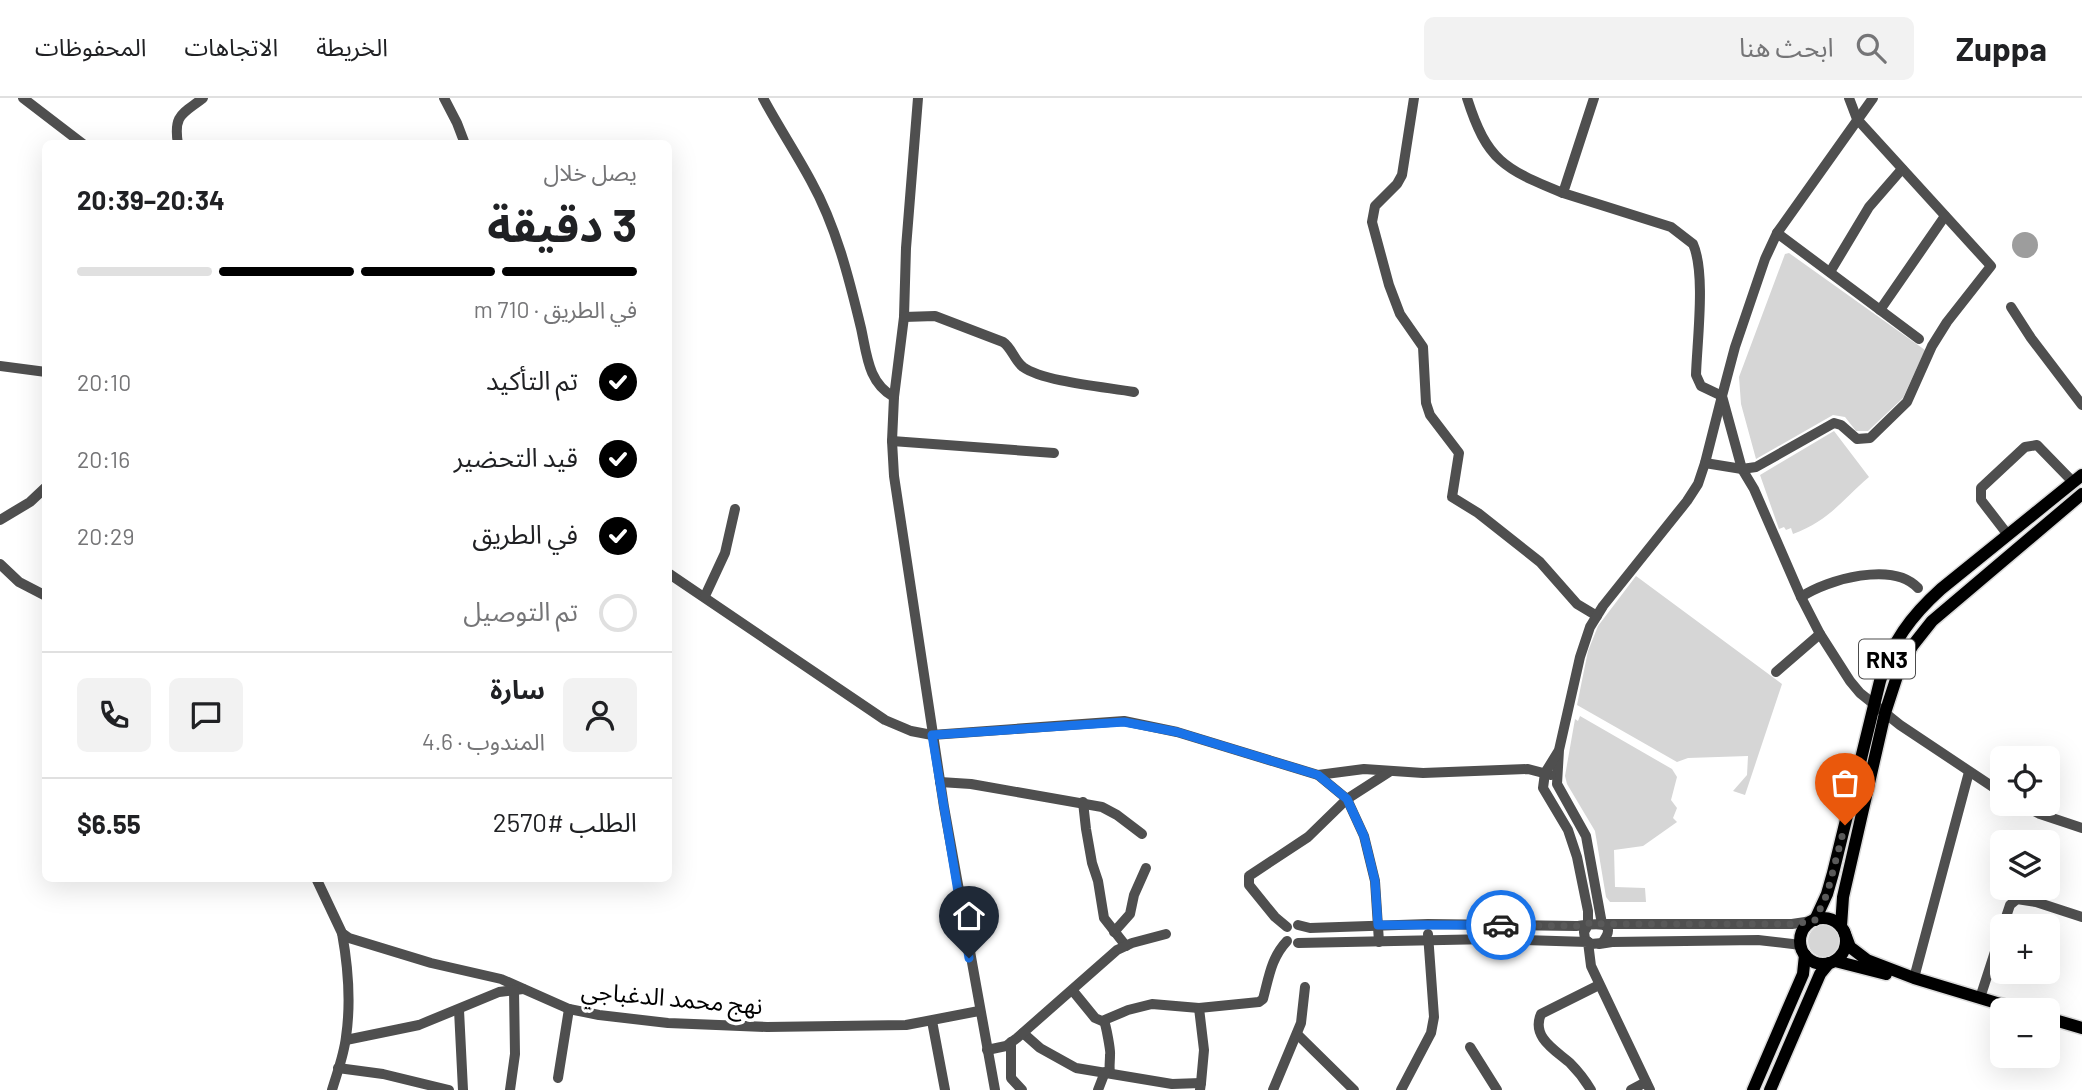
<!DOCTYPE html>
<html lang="ar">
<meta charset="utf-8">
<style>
body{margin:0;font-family:Barlow,"Noto Sans Arabic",sans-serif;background:#f2f2f2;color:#202124;direction:rtl;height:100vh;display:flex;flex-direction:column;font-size:26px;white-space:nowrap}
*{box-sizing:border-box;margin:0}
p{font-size:23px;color:#757577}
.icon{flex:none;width:38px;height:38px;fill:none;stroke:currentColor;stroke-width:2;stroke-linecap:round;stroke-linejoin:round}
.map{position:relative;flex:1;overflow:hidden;direction:ltr}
.drawer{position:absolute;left:42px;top:42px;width:630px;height:742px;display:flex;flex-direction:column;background:#fff;border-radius:10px;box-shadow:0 7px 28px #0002;direction:rtl}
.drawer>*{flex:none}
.buttons{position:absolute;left:1990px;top:648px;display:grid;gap:14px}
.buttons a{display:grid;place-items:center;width:70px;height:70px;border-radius:10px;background:#fff;box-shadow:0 7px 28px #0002;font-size:35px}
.pin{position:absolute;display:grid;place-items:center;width:60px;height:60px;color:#fff;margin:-72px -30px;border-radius:50% 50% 50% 0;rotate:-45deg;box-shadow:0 0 7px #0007}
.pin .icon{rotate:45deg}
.courier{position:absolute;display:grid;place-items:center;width:70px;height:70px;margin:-35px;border:5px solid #1a73e8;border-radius:50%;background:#fff;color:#222;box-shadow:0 2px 9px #0007}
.summary em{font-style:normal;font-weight:700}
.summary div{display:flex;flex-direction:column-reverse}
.summary{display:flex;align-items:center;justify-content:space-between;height:119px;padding:0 35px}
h1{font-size:46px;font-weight:700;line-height:52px}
.bar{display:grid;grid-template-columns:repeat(4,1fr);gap:10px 7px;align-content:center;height:84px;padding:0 35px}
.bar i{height:9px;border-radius:5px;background:#e0e0e0}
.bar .active{background:#000}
.bar p{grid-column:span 4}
.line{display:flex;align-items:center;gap:18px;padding:0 35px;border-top:2px solid #e0e0e0}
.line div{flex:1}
.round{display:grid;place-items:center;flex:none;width:74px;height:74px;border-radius:10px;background:#f2f2f2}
ol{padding:0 35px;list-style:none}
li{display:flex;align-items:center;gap:21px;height:77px}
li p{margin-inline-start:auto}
li .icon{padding:7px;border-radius:50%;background:#000;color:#fff;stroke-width:4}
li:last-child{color:#757577}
li i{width:38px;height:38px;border:4px solid #e0e0e0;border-radius:50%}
header{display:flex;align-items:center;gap:42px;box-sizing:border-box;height:98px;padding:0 35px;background:#fff;border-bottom:2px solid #e0e0e0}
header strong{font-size:33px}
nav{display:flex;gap:38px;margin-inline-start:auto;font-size:24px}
.search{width:490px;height:63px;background:#f2f2f2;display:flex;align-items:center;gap:18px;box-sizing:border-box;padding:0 24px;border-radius:10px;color:#757577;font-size:26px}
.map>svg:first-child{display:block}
</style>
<header>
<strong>Zuppa</strong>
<div class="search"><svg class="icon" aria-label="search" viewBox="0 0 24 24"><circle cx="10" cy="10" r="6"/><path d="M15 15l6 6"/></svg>ابحث هنا</div>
<nav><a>الخريطة</a><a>الاتجاهات</a><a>المحفوظات</a></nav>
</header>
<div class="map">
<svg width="2082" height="992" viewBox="0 0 2082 992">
<rect width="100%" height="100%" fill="#fff"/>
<g fill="#d6d6d6">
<path d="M1789,155L1925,252L1903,300L1868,333H1856L1845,319L1833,317L1756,361L1741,306L1739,279L1785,156Z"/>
<path d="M1834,333L1869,379C1841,403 1830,422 1793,436L1791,430L1786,432L1784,429L1779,431L1760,377Z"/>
<path d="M1636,478L1782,586L1745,697L1733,693L1747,677L1748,658L1688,660L1677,664L1577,607L1588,553L1598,528Z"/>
<path d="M1580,618L1672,671L1677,679L1671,702L1677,710L1673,720L1677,724L1643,748L1614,752L1615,789L1645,790L1646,804H1610L1606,799L1595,733L1567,686L1565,678L1575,621L1578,623Z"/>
<circle cx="1824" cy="843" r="16"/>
</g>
<circle fill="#9d9d9d" cx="2025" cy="147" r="13"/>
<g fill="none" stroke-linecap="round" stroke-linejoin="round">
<defs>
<g id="major">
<circle cx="1823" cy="843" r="23"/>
<path d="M1815,822L1827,796L1833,775L1880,583C1891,545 1911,518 1941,491L2082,377"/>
<path d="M1841,828L1843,799L1885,615L1900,569L1913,547L1932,523L2082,396"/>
<path d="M1844,833L1850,849L1867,862L1914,880L2020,912"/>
<path d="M1835,863L1886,876"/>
<path d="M2048,920L2082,930"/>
<path d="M1753,992L1803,876L1805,857"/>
<path d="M1770,992L1820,876L1829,865"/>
</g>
</defs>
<use href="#major" stroke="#dbdbdb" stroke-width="15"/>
<g stroke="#4f4f4f" stroke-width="10">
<path d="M23,0L83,46"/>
<path d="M444,0L457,25L465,46"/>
<path d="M763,0C778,28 796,55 811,83C836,128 849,180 861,230C867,257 868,285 894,299"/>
<path d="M918,0L906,150L904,219L894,299L892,343L894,378L944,709L995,992"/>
<path d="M1414,0L1402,77L1397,86L1375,108L1372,124L1389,187L1400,216L1423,249L1426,305L1430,317L1459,355L1452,399L1478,415L1540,464L1577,506L1597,518"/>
<path d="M1467,0C1487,63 1504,71 1563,95"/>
<path d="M1594,0L1563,95L1671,129L1693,146C1706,175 1697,243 1696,277L1701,288L1722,298L1705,365L1698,386L1687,403L1603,508L1590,529L1580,559L1559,652L1557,686L1586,738L1602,826H1792L1812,823"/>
<path d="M1873,0L1777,135L1765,161L1735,249L1722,298L1742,371L1754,391L1801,499L1820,536L1850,583L1860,595L1900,627L2002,695"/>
<path d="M178,46C173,16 183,16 203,0"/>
<path d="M1777,135L1919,241"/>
<path d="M1830,174L1869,109L1902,71"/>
<path d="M2011,209L2031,240L2082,307"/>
<path d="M1880,212L1945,118"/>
<path d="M904,219L935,218L1003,244C1012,250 1014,262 1023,269C1044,284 1106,289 1134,294"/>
<path d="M0,268L46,274"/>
<path d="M892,343L1054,355"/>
<path d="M1705,365L1742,371L1756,369L1834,325L1841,327L1857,341L1870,340L1907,304L1932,248L1947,224L1991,168L1857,21L1849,0"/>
<path d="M0,422L30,404L46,389"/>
<path d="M2008,437L1981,402V390L2025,349L2037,347L2073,384"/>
<path d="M0,466L19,484L46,498"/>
<path d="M668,475L885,622L911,633L932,637L1124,623L1177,634L1318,677L1347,701L1364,738L1375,783L1379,844"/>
<path d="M705,498L725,455L735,411"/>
<path d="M1801,499C1828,481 1893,463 1918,490"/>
<path d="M1776,574L1820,536"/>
<path d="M1318,677L1364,671L1423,675L1528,671L1551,677"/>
<path d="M940,684L971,686L1102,709L1117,717L1142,736"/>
<path d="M1083,704L1086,731L1092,765L1098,783L1104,820L1126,848"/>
<path d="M2019,705L2040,716L2082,730"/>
<path d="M316,780L342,835L349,840L431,865L501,881L569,911L599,917L668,925L767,929L906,927L979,913"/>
<path d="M1298,827L1310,830L1428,826L1576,828C1587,827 1622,819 1602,845L1591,846L1585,841L1584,834L1588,827V813L1577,759L1568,732L1543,690L1545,675L1558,654"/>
<path d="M2003,828L2010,807L2017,801L2036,804L2082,819"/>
<path d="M1287,829L1275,819L1249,787V778L1308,739L1347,701L1389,674"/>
<path d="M1114,834L1130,816L1134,797L1146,770"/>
<path d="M1298,845L1491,841L1588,844L1591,868L1650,992"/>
<path d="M1599,846L1612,844L1758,842L1801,847"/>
<path d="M1914,880L1969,674"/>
<path d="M1073,893L1095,920L1102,923L1128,912L1152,906L1199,910L1259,904L1263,901C1269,879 1271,860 1287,843"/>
<path d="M1980,900L2002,832"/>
<path d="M1199,910L1204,952L1201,985"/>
<path d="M459,912L463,992"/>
<path d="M932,923L945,992"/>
<path d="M1104,923C1106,927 1111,954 1110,957C1110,965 1109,968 1110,975"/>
<path d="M1023,935L1040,950L1076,970L1172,986L1201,985L1200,992"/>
<path d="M1297,936L1354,992"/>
<path d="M346,942L419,927L499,894L523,891"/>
<path d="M1011,944V980L1022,992"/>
<path d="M1470,949L1497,992"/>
<path d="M987,952L1006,948L1017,940L1117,852L1132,845L1166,836"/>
<path d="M338,970L383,976L449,992"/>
<path d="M558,980L569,911"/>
<path d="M332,992C337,975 344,957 346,939C351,905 348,868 342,835"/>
<path d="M510,992L515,956L514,892"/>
<path d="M1098,992L1105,974"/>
<path d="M1273,992L1301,925L1305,889"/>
<path d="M1401,992L1431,935L1434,919L1428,836"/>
<path d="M1591,992C1585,982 1578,973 1570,965C1555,952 1531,939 1541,916L1599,887"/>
<path d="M1631,992L1646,984"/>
</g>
<use href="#major" stroke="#000" stroke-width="12"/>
</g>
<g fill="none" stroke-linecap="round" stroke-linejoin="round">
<path stroke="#595959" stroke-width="7" stroke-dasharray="0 12.6" d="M1501,827L1576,828L1595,824L1602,826H1792L1812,823L1815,822L1827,796L1845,727"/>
<path stroke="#1a73e8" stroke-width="9" d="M969,860L932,637L1124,624L1177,634L1318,677L1347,701L1364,738L1375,783L1378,827H1501"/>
</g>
<g text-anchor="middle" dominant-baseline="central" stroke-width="7" stroke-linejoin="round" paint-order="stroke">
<rect fill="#fff" stroke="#4c4c4c" stroke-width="2" x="1859" y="541.5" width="56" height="39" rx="5"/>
<g font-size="23" font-weight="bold" fill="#000">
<text x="1887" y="561">RN3</text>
</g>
<g font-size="24" fill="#000" stroke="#fff">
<text transform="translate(672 899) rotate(5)">نهج محمد الدغباجي</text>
</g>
</g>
</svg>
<div class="buttons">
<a><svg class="icon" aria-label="locate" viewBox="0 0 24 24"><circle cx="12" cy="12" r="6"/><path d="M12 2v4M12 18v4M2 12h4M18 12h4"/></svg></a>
<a><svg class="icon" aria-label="layers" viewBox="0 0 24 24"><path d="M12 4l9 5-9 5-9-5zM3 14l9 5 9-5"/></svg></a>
<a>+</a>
<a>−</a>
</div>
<div class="pin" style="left:1845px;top:727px;background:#ea580c"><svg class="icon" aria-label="bag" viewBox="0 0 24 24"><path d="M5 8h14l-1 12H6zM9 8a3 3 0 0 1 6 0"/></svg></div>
<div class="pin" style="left:969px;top:860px;background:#1f2937"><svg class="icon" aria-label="home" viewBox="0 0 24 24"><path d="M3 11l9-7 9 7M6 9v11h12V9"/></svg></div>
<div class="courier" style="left:1501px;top:827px"><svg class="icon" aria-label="car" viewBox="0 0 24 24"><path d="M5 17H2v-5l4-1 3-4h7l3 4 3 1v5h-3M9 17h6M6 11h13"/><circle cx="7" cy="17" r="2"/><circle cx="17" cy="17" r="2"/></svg></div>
<section class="drawer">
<div class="summary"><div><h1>3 دقيقة</h1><p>يصل خلال</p></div><em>20:34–20:39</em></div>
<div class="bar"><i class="active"></i><i class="active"></i><i class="active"></i><i></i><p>في الطريق · 710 m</p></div>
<ol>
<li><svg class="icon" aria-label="check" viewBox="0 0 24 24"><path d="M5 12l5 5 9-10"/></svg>تم التأكيد<p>20:10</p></li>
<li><svg class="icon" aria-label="check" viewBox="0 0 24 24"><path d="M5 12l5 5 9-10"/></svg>قيد التحضير<p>20:16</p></li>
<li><svg class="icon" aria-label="check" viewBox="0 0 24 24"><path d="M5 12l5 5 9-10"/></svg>في الطريق<p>20:29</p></li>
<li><i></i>تم التوصيل</li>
</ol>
<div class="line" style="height:126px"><a class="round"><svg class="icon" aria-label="person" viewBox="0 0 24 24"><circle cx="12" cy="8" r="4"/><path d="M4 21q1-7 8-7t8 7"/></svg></a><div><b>سارة</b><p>المندوب · 4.6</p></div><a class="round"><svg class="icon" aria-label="chat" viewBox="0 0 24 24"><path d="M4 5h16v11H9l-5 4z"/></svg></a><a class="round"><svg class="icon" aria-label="phone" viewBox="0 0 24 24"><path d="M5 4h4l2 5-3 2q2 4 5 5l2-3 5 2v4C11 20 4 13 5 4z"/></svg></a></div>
<div class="line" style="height:91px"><div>الطلب #2570</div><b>$6.55</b></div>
</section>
</div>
